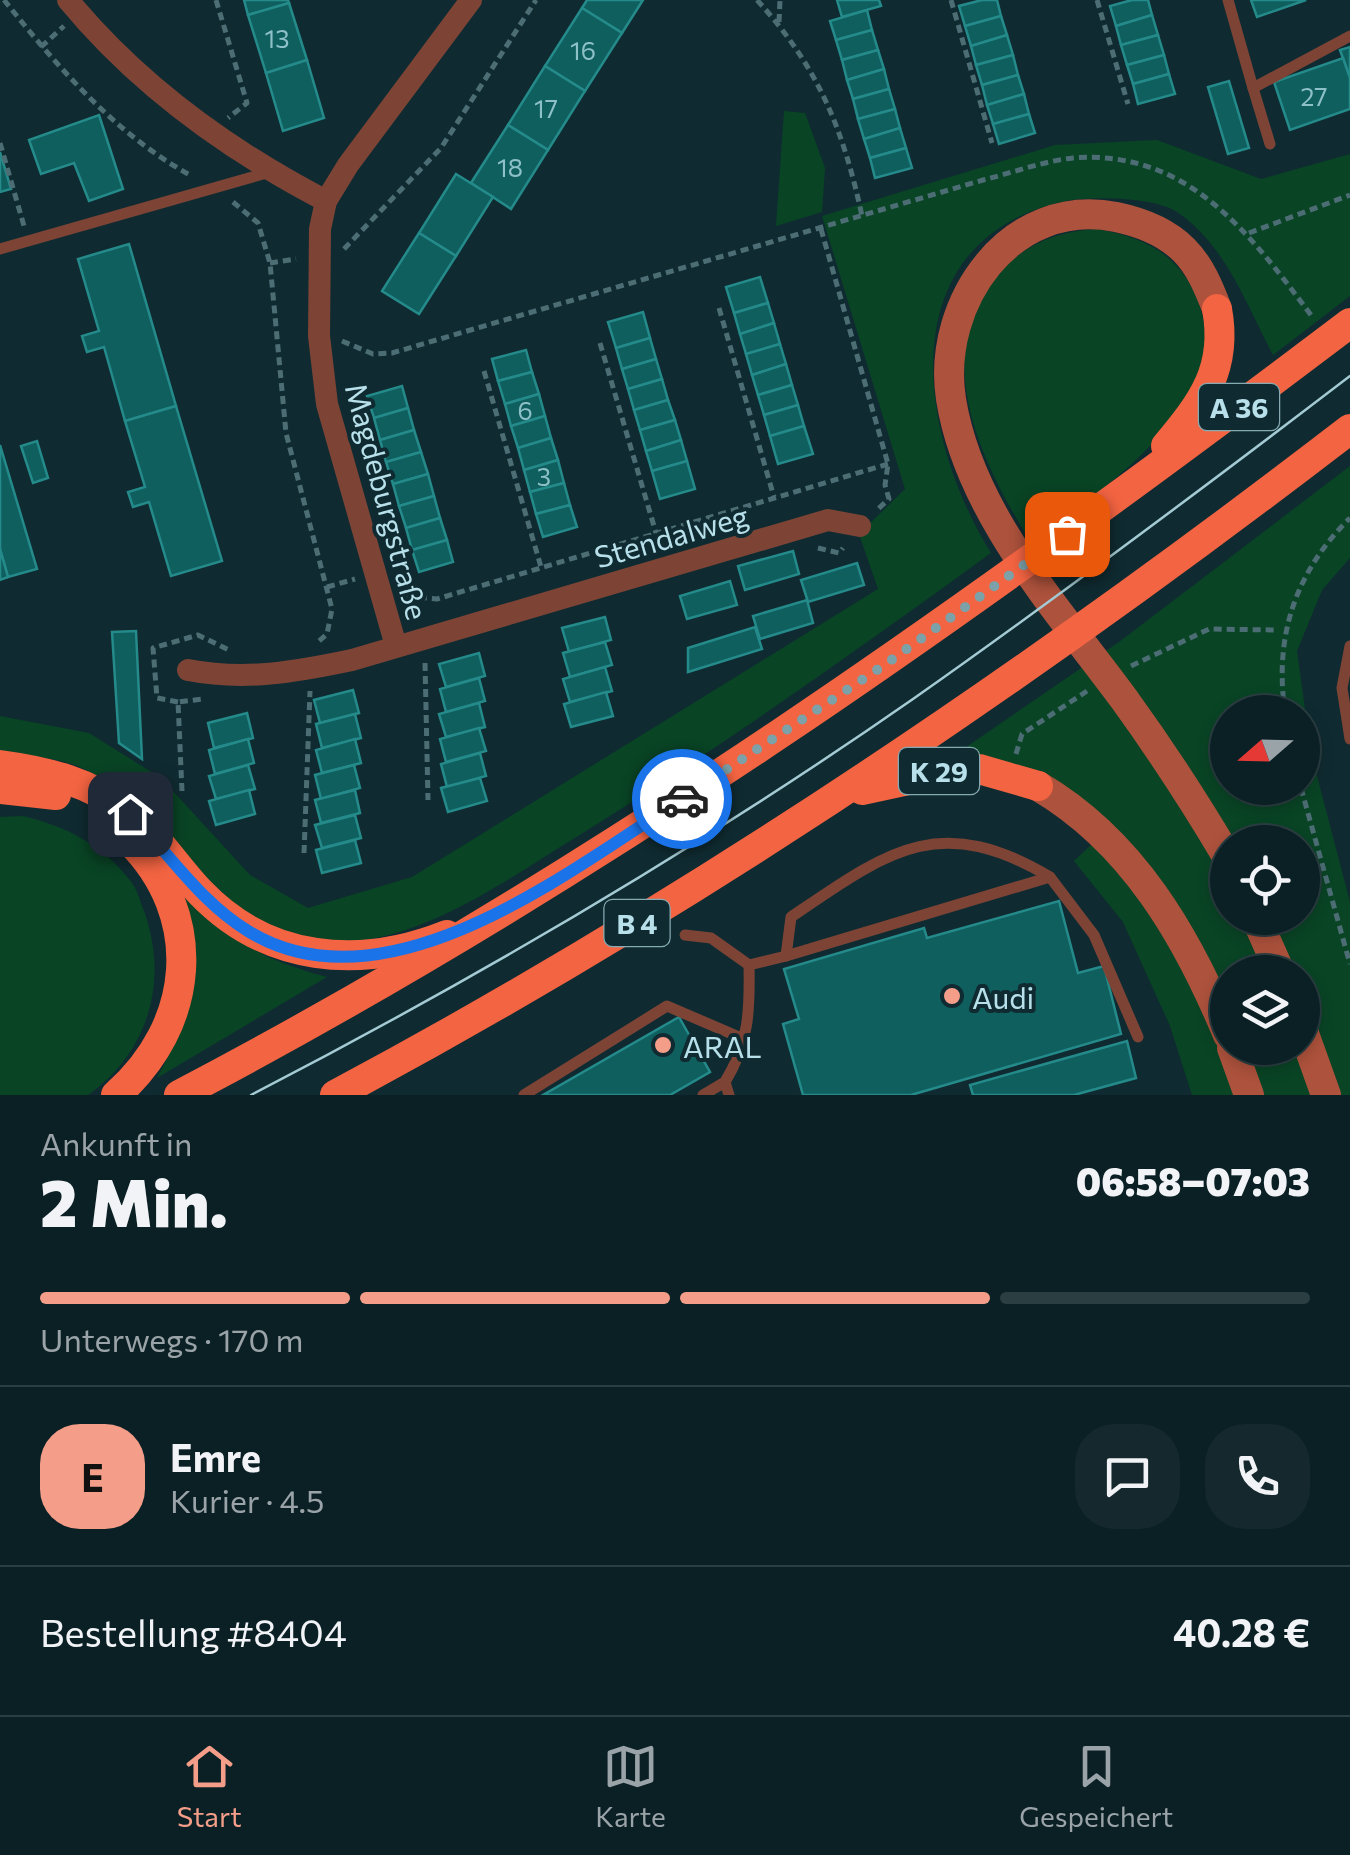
<!DOCTYPE html>
<html lang="de">
<meta charset="utf-8">
<style>
body{margin:0;font-family:Commissioner,sans-serif;background:#14282d;color:#f1f3f6;height:100vh;display:flex;flex-direction:column;font-size:38px;white-space:nowrap}
*{box-sizing:border-box;margin:0}
p{font-size:32px;color:#9aa3a7}
.icon{flex:none;width:55px;height:55px;fill:none;stroke:currentColor;stroke-width:2;stroke-linecap:round;stroke-linejoin:round}
.map{position:relative;height:1095px;overflow:hidden}
.sheet{display:flex;flex-direction:column;background:#0b2025;flex:1}
.sheet>*{flex:none}
.needle{width:65px;rotate:250deg}
.fabs{position:absolute;left:1210px;top:695px;display:grid;gap:20px}
.fabs a{display:grid;place-items:center;width:110px;height:110px;border-radius:50%;background:#0b2025;box-shadow:0 5px 15px #0003,0 0 0 2px #2b3e42;font-size:50px}
.pin{position:absolute;display:grid;place-items:center;width:85px;height:85px;color:#fff;margin:-42px;border-radius:20px;box-shadow:0 5px 15px #0006}
.courier{position:absolute;display:grid;place-items:center;width:100px;height:100px;margin:-50px;border:8px solid #1a73e8;border-radius:50%;background:#fff;color:#222;box-shadow:0 2px 12px #0007}
.head em{font-style:normal;font-weight:800}
.head div{display:flex;flex-direction:column-reverse}
.head{display:flex;align-items:center;justify-content:space-between;height:170px;padding:0 40px}
h1{font-size:65px;font-weight:800;line-height:75px}
.bar{display:grid;grid-template-columns:repeat(4,1fr);gap:15px 10px;align-content:center;height:120px;padding:0 40px}
.bar i{height:12px;border-radius:8px;background:#2b3e42}
.bar .on{background:#f49e89}
.bar p{grid-column:span 4}
.line{display:flex;align-items:center;gap:25px;padding:0 40px;border-top:2px solid #2b3e42}
.line div{flex:1}
.round{display:grid;place-items:center;flex:none;width:105px;height:105px;border-radius:40px;background:#14282d}
.tabs{display:flex;justify-content:space-around;align-items:center;height:140px;border-top:2px solid #2b3e42;background:#0b2025;font-size:28px;color:#9aa3a7}
.tabs a{display:grid;justify-items:center;gap:5px}
.tabs .on{color:#f49e89}
.map>svg:first-child{display:block}
</style>
<div class="map">
<svg width="1350" height="1095" viewBox="0 0 1350 1095">
<rect width="100%" height="100%" fill="#0f2b31"/>
<g fill="#094425" fill-rule="evenodd">
<path d="M784,111L805,113L825,168L822,212L776,226Z"/>
<path d="M1157,140L1261,179L1350,154V296L1273,355C1247,306 1226,245 1177,212C1155,197 1092,196 1066,201C888,239 917,434 991,553C856,651 720,748 578,836C516,874 448,923 376,938C346,944 314,944 286,933C201,902 164,804 82,768C58,757 25,756 0,751V716L89,733L161,778L250,875L308,908L412,877L878,589L859,534L905,489L822,216L1055,145Z"/>
<path d="M1097,229C1141,237 1175,251 1195,294C1243,398 1103,491 1030,541C982,463 926,353 1001,271C1027,243 1059,231 1097,229Z"/>
<path d="M1350,466V558L1322,590L1297,651L1311,753L1350,902V1095H1192L1170,1026L1123,922L1074,861L1111,826C1054,775 1033,763 956,754L1119,642ZM1228,712H1302V788H1228ZM1228,842H1302V918H1228ZM1228,972H1302V1048H1228Z"/>
<path d="M23,816C66,826 105,846 132,883C138,891 140,902 144,911C169,980 149,1052 88,1095H0V817Z"/>
<path d="M172,875C230,937 244,954 327,977L157,1078L174,1045Z"/>
</g>
<g fill="#0f5f5f" stroke="#258a8a" stroke-width="2.5">
<path d="M244,0H288L289,3L248,15Z"/>
<path d="M587,0H643L622,33L582,8Z"/>
<path d="M837,0H879L881,6L842,17Z"/>
<path d="M982,0H997L1001,16L965,26L959,6Z"/>
<path d="M1132,0H1148L1152,15L1116,26L1110,6Z"/>
<path d="M1251,0H1306L1257,17Z"/>
<path d="M289,3L307,60L266,73L248,15Z"/>
<path d="M582,8L622,33L585,91L545,66Z"/>
<path d="M867,10L872,30L836,40L830,21Z"/>
<path d="M1152,15L1158,35L1121,45L1116,26Z"/>
<path d="M1001,16L1007,35L971,46L965,26Z"/>
<path d="M872,30L878,50L842,60L836,40Z"/>
<path d="M1007,35L1013,55L976,65L971,46Z"/>
<path d="M1158,35L1164,55L1127,65L1121,45Z"/>
<path d="M1350,47V78L1340,50Z"/>
<path d="M878,50L884,69L847,80L842,60Z"/>
<path d="M1013,55L1018,75L982,85L976,65Z"/>
<path d="M1164,55L1169,74L1133,84L1127,65Z"/>
<path d="M1343,58L1350,78V109L1290,130L1274,82Z"/>
<path d="M307,60L324,118L283,131L266,73Z"/>
<path d="M545,66L585,91L548,150L508,125Z"/>
<path d="M884,69L889,89L853,99L847,80Z"/>
<path d="M1169,74L1175,94L1138,104L1133,84Z"/>
<path d="M1018,75L1024,94L987,105L982,85Z"/>
<path d="M1229,81L1249,148L1228,154L1208,87Z"/>
<path d="M889,89L895,109L858,119L853,99Z"/>
<path d="M1024,94L1029,114L993,124L987,105Z"/>
<path d="M895,109L900,128L864,139L858,119Z"/>
<path d="M1029,114L1035,133L999,144L993,124Z"/>
<path d="M99,115L123,189L89,201L74,163L41,174L29,140Z"/>
<path d="M508,125L548,150L511,209L471,183Z"/>
<path d="M900,128L906,148L870,158L864,139Z"/>
<path d="M906,148L912,168L875,178L870,158Z"/>
<path d="M0,152L11,189L0,192Z"/>
<path d="M456,174L493,197L456,256L419,233Z"/>
<path d="M419,233L456,256L419,314L382,291Z"/>
<path d="M129,244L176,406L125,421L104,347L87,352L82,336L99,331L78,259Z"/>
<path d="M760,277L768,303L734,313L726,287Z"/>
<path d="M768,303L774,323L740,334L734,313Z"/>
<path d="M643,312L650,338L616,348L608,322Z"/>
<path d="M774,323L780,344L746,354L740,334Z"/>
<path d="M650,338L656,359L622,369L616,348Z"/>
<path d="M780,344L786,364L752,375L746,354Z"/>
<path d="M526,350L532,372L498,381L492,359Z"/>
<path d="M656,359L662,379L628,389L622,369Z"/>
<path d="M786,364L792,385L758,395L752,375Z"/>
<path d="M532,372L539,394L505,404L498,381Z"/>
<path d="M662,379L668,400L634,410L628,389Z"/>
<path d="M792,385L798,405L764,415L758,395Z"/>
<path d="M402,386L408,408L374,418L367,396Z"/>
<path d="M539,394L545,416L511,426L505,404Z"/>
<path d="M668,400L675,420L640,430L634,410Z"/>
<path d="M798,405L804,426L770,436L764,415Z"/>
<path d="M176,406L222,561L171,576L149,502L133,507L128,492L145,487L125,421Z"/>
<path d="M408,408L414,430L380,440L374,418Z"/>
<path d="M545,416L551,438L518,448L511,426Z"/>
<path d="M675,420L681,440L646,451L640,430Z"/>
<path d="M804,426L813,454L778,464L770,436Z"/>
<path d="M414,430L421,452L386,462L380,440Z"/>
<path d="M551,438L558,460L524,470L518,448Z"/>
<path d="M681,440L687,461L652,471L646,451Z"/>
<path d="M37,441L48,478L33,483L21,446Z"/>
<path d="M0,445L37,569L8,577L0,549Z"/>
<path d="M421,452L428,474L393,484L386,462Z"/>
<path d="M558,460L564,483L530,492L524,470Z"/>
<path d="M687,461L695,489L660,499L652,471Z"/>
<path d="M428,474L434,496L399,506L393,484Z"/>
<path d="M564,483L570,505L536,514L530,492Z"/>
<path d="M434,496L440,518L406,528L399,506Z"/>
<path d="M570,505L577,527L543,537L536,514Z"/>
<path d="M440,518L447,540L412,550L406,528Z"/>
<path d="M447,540L453,562L419,572L412,550Z"/>
<path d="M0,549L8,577L0,580Z"/>
<path d="M793,551L799,574L745,590L738,566Z"/>
<path d="M857,563L864,585L808,602L801,580Z"/>
<path d="M730,581L737,605L687,619L680,596Z"/>
<path d="M807,600L813,623L760,639L753,616Z"/>
<path d="M605,617L611,640L569,652L562,628Z"/>
<path d="M755,627L762,649L688,672V648Z"/>
<path d="M136,631L142,759L119,743L112,632Z"/>
<path d="M605,642L612,665L570,677L563,653Z"/>
<path d="M479,653L485,676L446,687L439,664Z"/>
<path d="M605,667L612,691L570,702L563,679Z"/>
<path d="M479,678L485,701L446,712L440,689Z"/>
<path d="M353,690L359,713L320,723L314,700Z"/>
<path d="M606,692L613,716L571,727L564,704Z"/>
<path d="M479,703L485,727L446,737L439,714Z"/>
<path d="M247,713L253,738L214,748L208,723Z"/>
<path d="M355,714L361,738L322,748L316,724Z"/>
<path d="M479,728L486,751L446,762L440,739Z"/>
<path d="M248,739L254,763L215,774L209,750Z"/>
<path d="M355,739L361,763L322,773L316,750Z"/>
<path d="M480,753L486,776L447,787L441,764Z"/>
<path d="M248,765L255,789L216,799L209,776Z"/>
<path d="M354,765L360,788L321,799L315,775Z"/>
<path d="M480,778L487,801L448,812L441,788Z"/>
<path d="M249,790L255,814L216,825L209,801Z"/>
<path d="M355,790L360,813L321,823L315,800Z"/>
<path d="M355,815L361,838L322,848L315,825Z"/>
<path d="M355,840L361,863L322,873L316,850Z"/>
<path d="M1059,901L1078,973L1104,966L1121,1034L911,1095H803L783,1024L799,1019L784,969L924,928L927,938Z"/>
<path d="M679,1017L710,1072L670,1095H543Z"/>
<path d="M1127,1041L1136,1078L1074,1095H973L970,1085Z"/>
</g>
<g fill="none" stroke-linecap="round" stroke-linejoin="round">
<g stroke="#4c6d74" stroke-width="5" stroke-dasharray="8 5" stroke-linecap="butt">
<path d="M4,0C57,66 115,134 190,175"/>
<path d="M216,0L247,103L228,118"/>
<path d="M757,0C818,67 843,128 862,216"/>
<path d="M951,0L992,143"/>
<path d="M1097,0L1128,104"/>
<path d="M779,22L780,0"/>
<path d="M41,47L64,26"/>
<path d="M0,143L24,226"/>
<path d="M233,202L258,223L270,263L286,433L332,609L327,634L318,642"/>
<path d="M821,229L888,464L885,485L889,499L877,510"/>
<path d="M1249,233L1350,195"/>
<path d="M344,249L441,148L536,0"/>
<path d="M270,263L296,259"/>
<path d="M719,308L774,497"/>
<path d="M342,341L373,354L392,353L983,180C1012,173 1043,161 1073,158C1188,149 1250,234 1311,315"/>
<path d="M600,343L656,533"/>
<path d="M484,371L541,567"/>
<path d="M818,548L839,553L843,548"/>
<path d="M327,587L355,579"/>
<path d="M406,596L437,599L888,464"/>
<path d="M425,663L428,800"/>
<path d="M1131,666L1209,629L1275,630"/>
<path d="M178,702L157,698L153,648L198,635L229,650"/>
<path d="M1285,712C1274,637 1295,572 1350,518"/>
<path d="M1016,754L1022,734L1087,691"/>
<path d="M1301,788L1350,964"/>
<path d="M182,791L178,702L203,699"/>
<path d="M304,853L310,691"/>
</g>
<g stroke="#7d4436" stroke-width="11">
<path d="M1228,0L1253,88L1350,36"/>
<path d="M1253,88L1270,144"/>
<path d="M0,249L270,172"/>
<path d="M1350,646L1342,688L1350,739"/>
<path d="M685,935L711,938L749,965"/>
<path d="M786,956L1050,877L1094,935L1138,1037"/>
<path d="M725,1082C749,1043 750,1010 749,965L786,956L791,917C888,851 939,811 1050,877"/>
<path d="M524,1095L667,1006L746,1040"/>
<path d="M703,1095L725,1082L729,1095"/>
</g>
<g stroke="#7d4436" stroke-width="22">
<path d="M68,0C139,86 228,150 326,201"/>
<path d="M396,646L327,404L319,336L320,229L326,201L348,165L471,0"/>
<path d="M188,670C245,681 295,672 352,660L828,520L860,526"/>
</g>
<g stroke="#ad523c" stroke-width="30">
<path d="M1217,309C1209,288 1200,266 1184,250C1166,232 1140,222 1116,217C1011,196 936,302 951,399C969,513 1058,609 1124,699C1161,750 1196,804 1228,858"/>
<path d="M1038,786C1132,841 1187,936 1228,1035"/>
<path d="M1256,918L1280,972"/>
<path d="M1302,1028L1326,1095"/>
<path d="M1232,1048L1249,1095"/>
</g>
<g stroke="#f36442" stroke-width="30">
<path d="M1166,446C1203,402 1228,368 1217,309"/>
<path d="M0,765C46,771 91,782 128,812C156,834 175,866 200,892C267,962 359,970 447,935"/>
<path d="M0,789L56,795"/>
<path d="M862,790L959,769H979L1038,786"/>
<path d="M116,1095C195,1026 206,916 129,840"/>
<path d="M179,1095C595,877 976,606 1350,323"/>
<path d="M335,1095C693,904 1029,676 1350,429"/>
</g>
<path stroke="#a4cbd4" stroke-width="2.5" d="M251,1095C479,977 702,846 913,699C1061,595 1206,486 1350,376"/>
</g>
<g fill="none" stroke-linecap="round" stroke-linejoin="round">
<path stroke="#7da1a9" stroke-width="10" stroke-dasharray="0 18" d="M682,799L883,666L1067,534"/>
<path stroke="#1a73e8" stroke-width="12" d="M130,814C169,853 200,902 248,931C386,1016 569,871 682,799"/>
</g>
<g fill="#f49e89" stroke="#0f2b31" stroke-width="4">
<circle cx="952" cy="996" r="10"/>
<circle cx="663" cy="1045" r="10"/>
</g>
<g text-anchor="middle" dominant-baseline="central" stroke-width="8" stroke-linejoin="round" paint-order="stroke">
<g font-size="25" fill="#8ec0c7">
<text x="277" y="38">13</text>
<text x="583" y="50">16</text>
<text x="1314" y="96">27</text>
<text x="546" y="108">17</text>
<text x="510" y="167">18</text>
<text x="525" y="410">6</text>
<text x="544" y="476">3</text>
</g>
<g fill="#0f2b31" stroke="#85aab2" stroke-width="2.5">
<rect x="1199" y="384" width="80" height="46" rx="8"/>
<rect x="899" y="748" width="80" height="46" rx="8"/>
<rect x="604.5" y="900" width="65" height="46" rx="8"/>
</g>
<g font-size="28" font-weight="bold" fill="#b8e0ea">
<text x="1239" y="407">A 36</text>
<text x="939" y="771">K 29</text>
<text x="637" y="923">B 4</text>
</g>
<g font-size="30" fill="#b8e0ea" stroke="#0f2b31">
<text transform="translate(388 501) rotate(75)">Magdeburgstraße</text>
<text transform="translate(671 535) rotate(-16)">Stendalweg</text>
</g>
<g font-size="30" fill="#b8e0ea" stroke="#0f2b31" text-anchor="start">
<text x="972" y="996">Audi</text>
<text x="683" y="1045">ARAL</text>
</g>
</g>
</svg>
<div class="fabs">
<a><svg class="needle" viewBox="-14 -14 28 28"><path d="M0-13l5 13h-10z" fill="#e53935"/><path d="M0 13l5-13h-10z" fill="#9aa3a7"/></svg></a>
<a><svg class="icon" aria-label="locate" viewBox="0 0 24 24"><circle cx="12" cy="12" r="6"/><path d="M12 2v4M12 18v4M2 12h4M18 12h4"/></svg></a>
<a><svg class="icon" aria-label="layers" viewBox="0 0 24 24"><path d="M12 4l9 5-9 5-9-5zM3 14l9 5 9-5"/></svg></a>
</div>
<div class="pin" style="left:1067px;top:534px;background:#ea580c"><svg class="icon" aria-label="bag" viewBox="0 0 24 24"><path d="M5 8h14l-1 12H6zM9 8a3 3 0 0 1 6 0"/></svg></div>
<div class="pin" style="left:130px;top:814px;background:#1f2937"><svg class="icon" aria-label="home" viewBox="0 0 24 24"><path d="M3 11l9-7 9 7M6 9v11h12V9"/></svg></div>
<div class="courier" style="left:682px;top:799px"><svg class="icon" aria-label="car" viewBox="0 0 24 24"><path d="M5 17H2v-5l4-1 3-4h7l3 4 3 1v5h-3M9 17h6M6 11h13"/><circle cx="7" cy="17" r="2"/><circle cx="17" cy="17" r="2"/></svg></div>
</div>
<section class="sheet">
<div class="head"><div><h1>2 Min.</h1><p>Ankunft in</p></div><em>06:58–07:03</em></div>
<div class="bar"><i class="on"></i><i class="on"></i><i class="on"></i><i></i><p>Unterwegs · 170 m</p></div>
<div class="line" style="height:180px"><b class="round" style="background:#f49e89;color:#111">E</b><div><b>Emre</b><p>Kurier · 4.5</p></div><a class="round"><svg class="icon" aria-label="chat" viewBox="0 0 24 24"><path d="M4 5h16v11H9l-5 4z"/></svg></a><a class="round"><svg class="icon" aria-label="phone" viewBox="0 0 24 24"><path d="M5 4h4l2 5-3 2q2 4 5 5l2-3 5 2v4C11 20 4 13 5 4z"/></svg></a></div>
<div class="line" style="height:130px"><div>Bestellung #8404</div><b>40.28 €</b></div>
</section>
<nav class="tabs">
<a class="on"><svg class="icon" aria-label="home" viewBox="0 0 24 24"><path d="M3 11l9-7 9 7M6 9v11h12V9"/></svg>Start</a>
<a><svg class="icon" aria-label="map" viewBox="0 0 24 24"><path d="M3 6l6-2 6 2 6-2v14l-6 2-6-2-6 2zM9 4v14M15 6v14"/></svg>Karte</a>
<a><svg class="icon" aria-label="saved" viewBox="0 0 24 24"><path d="M7 4h10v16l-5-4-5 4z"/></svg>Gespeichert</a>
</nav>
